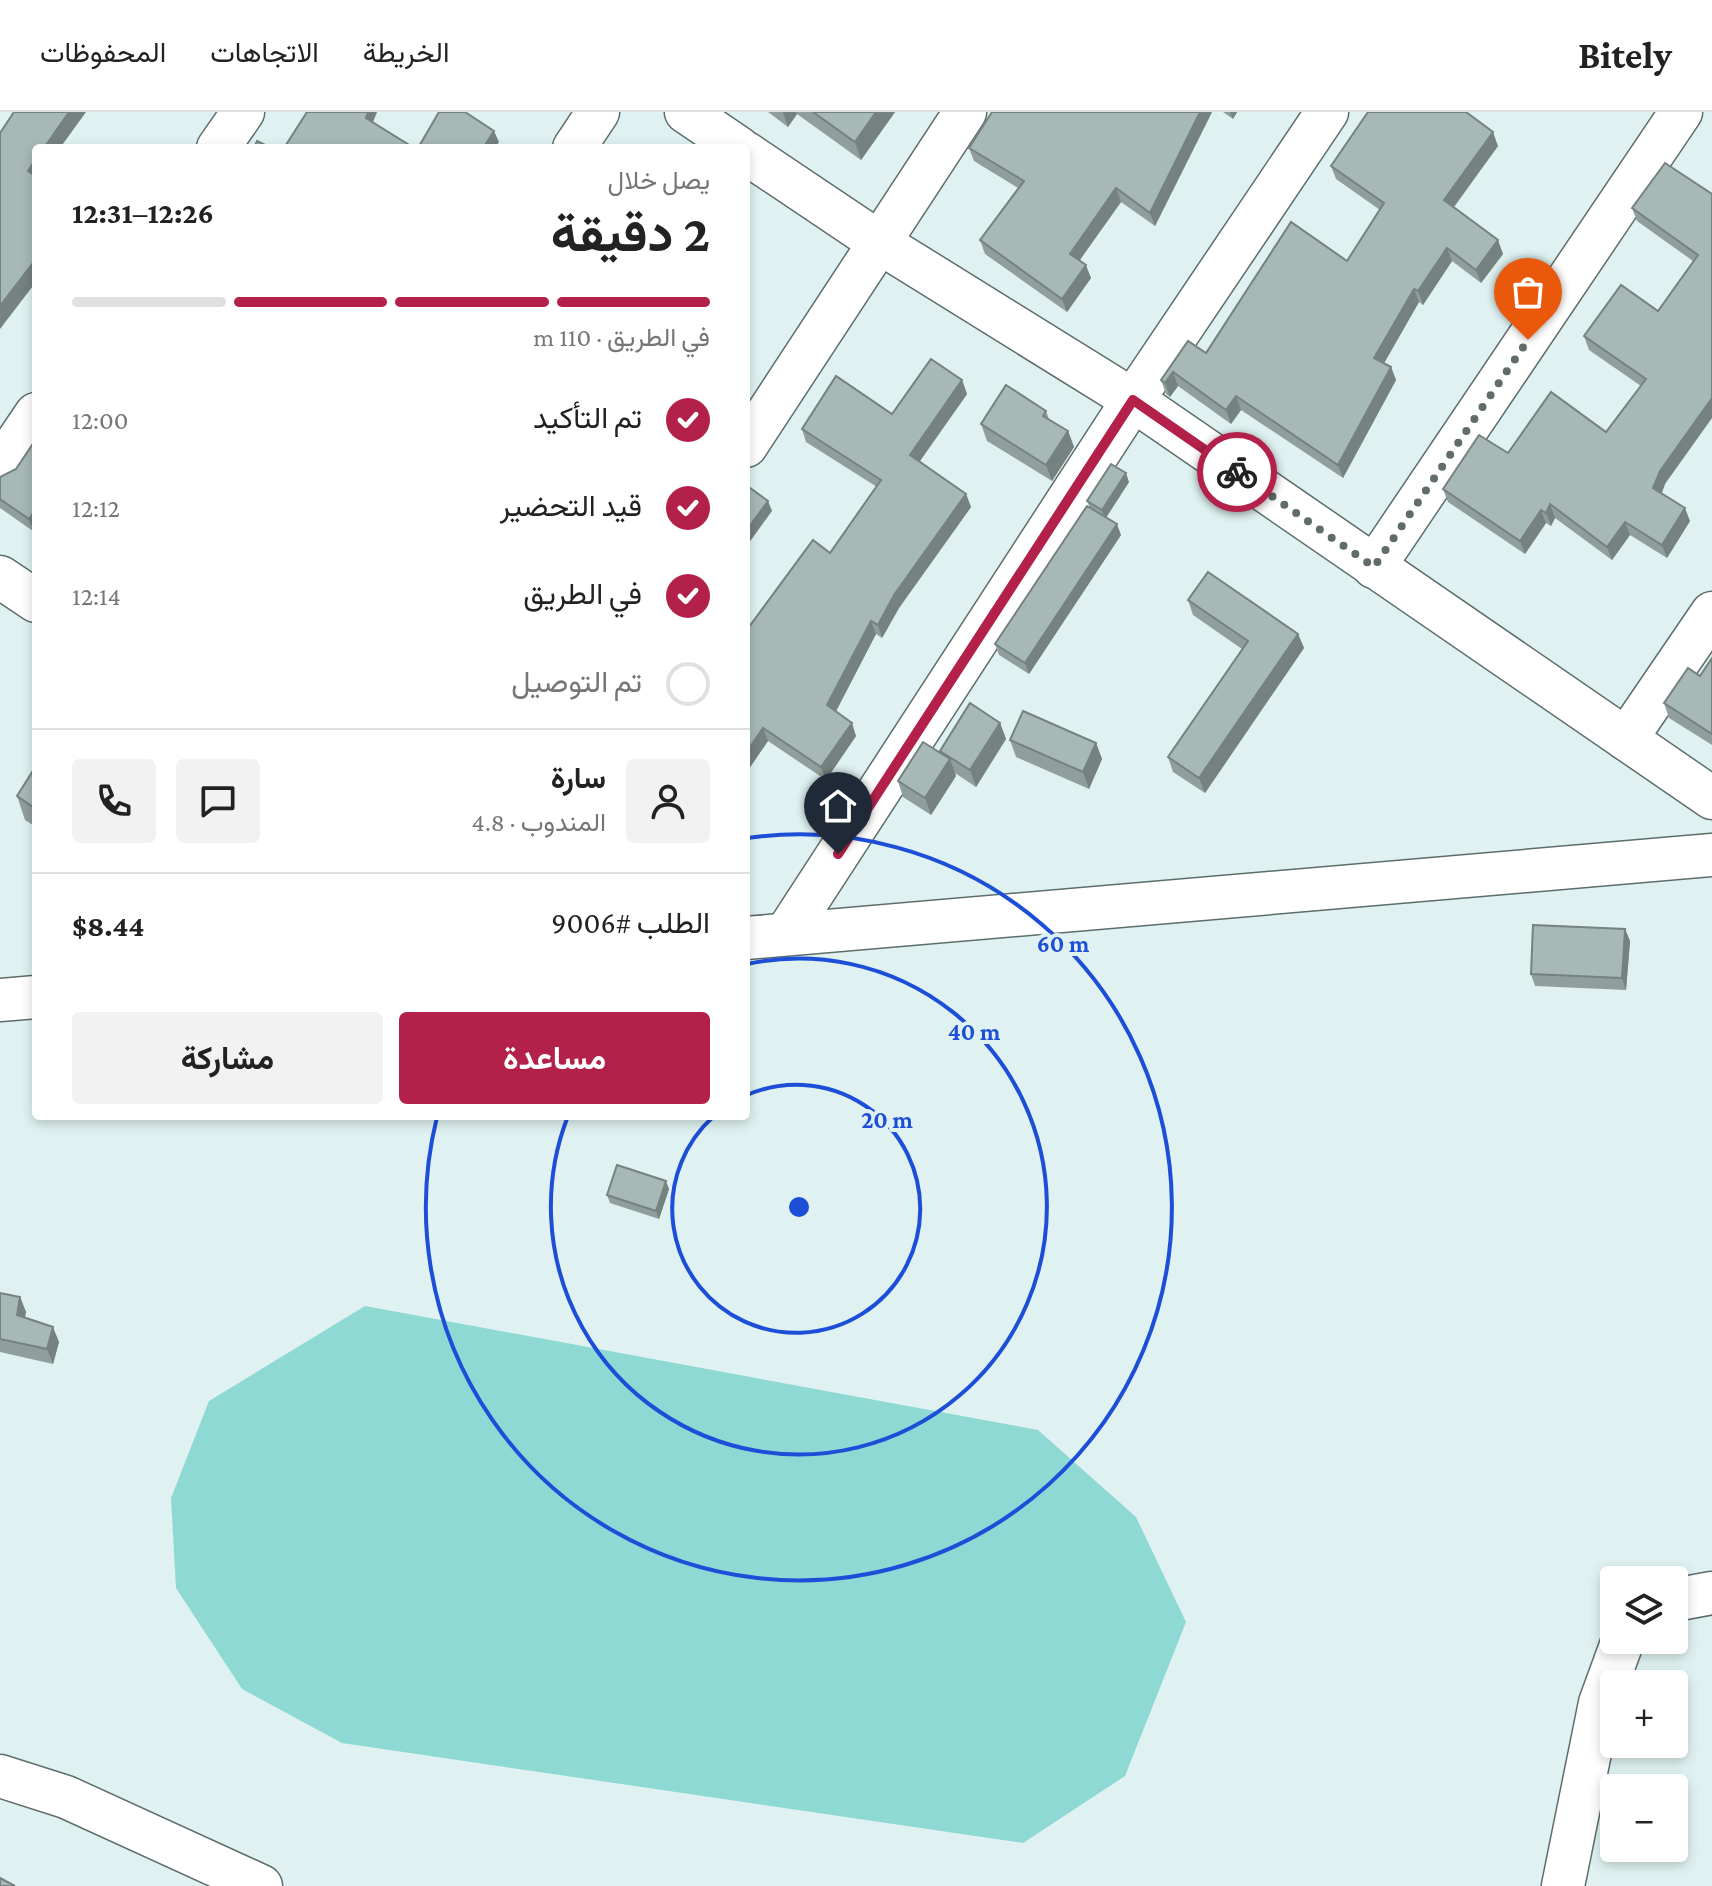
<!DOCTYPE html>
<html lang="ar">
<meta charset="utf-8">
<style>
body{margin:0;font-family:"Crimson Pro",Vazirmatn,serif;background:#f2f2f2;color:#222;direction:rtl;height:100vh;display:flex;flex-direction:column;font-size:30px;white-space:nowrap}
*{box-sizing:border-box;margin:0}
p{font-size:26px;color:#767676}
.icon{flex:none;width:44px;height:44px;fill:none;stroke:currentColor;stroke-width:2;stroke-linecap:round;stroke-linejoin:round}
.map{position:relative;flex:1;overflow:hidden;direction:ltr}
.details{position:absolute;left:32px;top:32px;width:718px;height:976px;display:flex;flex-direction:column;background:#fff;border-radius:8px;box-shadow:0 4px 12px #0003;direction:rtl}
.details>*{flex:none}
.controls{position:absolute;left:1600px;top:1454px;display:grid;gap:16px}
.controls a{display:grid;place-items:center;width:88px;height:88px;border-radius:8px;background:#fff;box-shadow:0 4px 12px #0003;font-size:40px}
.pin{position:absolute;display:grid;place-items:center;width:68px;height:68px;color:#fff;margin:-82px -34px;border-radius:50% 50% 50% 0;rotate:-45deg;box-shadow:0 0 8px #0007}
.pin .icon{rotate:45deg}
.courier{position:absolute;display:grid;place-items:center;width:80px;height:80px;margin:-40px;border:6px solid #b3214a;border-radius:50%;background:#fff;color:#222;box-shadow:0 2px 10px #0007}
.head em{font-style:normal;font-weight:700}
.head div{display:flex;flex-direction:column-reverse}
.head{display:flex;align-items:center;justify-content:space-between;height:136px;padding:0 40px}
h1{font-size:52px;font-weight:700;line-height:60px}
.bar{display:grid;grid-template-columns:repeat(4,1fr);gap:12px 8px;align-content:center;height:96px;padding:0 40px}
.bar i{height:10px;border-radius:6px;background:#e0e0e0}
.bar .current{background:#b3214a}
.bar p{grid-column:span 4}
.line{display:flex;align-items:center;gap:20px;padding:0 40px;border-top:2px solid #e0e0e0}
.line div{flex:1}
.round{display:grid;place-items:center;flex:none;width:84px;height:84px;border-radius:8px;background:#f2f2f2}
ol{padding:0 40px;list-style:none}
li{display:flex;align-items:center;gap:24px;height:88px}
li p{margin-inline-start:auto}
li .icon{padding:8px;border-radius:50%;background:#b3214a;color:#fff;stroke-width:4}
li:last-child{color:#767676}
li i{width:44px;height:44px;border:4px solid #e0e0e0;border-radius:50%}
.primary-button{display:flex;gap:16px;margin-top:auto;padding:16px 40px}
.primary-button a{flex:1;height:92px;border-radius:8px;background:#b3214a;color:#fff;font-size:32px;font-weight:700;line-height:92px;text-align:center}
.primary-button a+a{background:#f2f2f2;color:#222}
header{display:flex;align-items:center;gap:48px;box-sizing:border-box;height:112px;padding:0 40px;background:#fff;border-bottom:2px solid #e0e0e0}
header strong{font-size:38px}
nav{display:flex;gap:44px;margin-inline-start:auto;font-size:28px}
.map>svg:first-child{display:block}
</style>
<header>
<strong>Bitely</strong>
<nav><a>الخريطة</a><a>الاتجاهات</a><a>المحفوظات</a></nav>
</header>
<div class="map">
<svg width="1712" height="1774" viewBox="0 0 1712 1774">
<rect width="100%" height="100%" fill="#dff2f1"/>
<path fill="#8ed9d4" d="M365,1194L1038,1318L1136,1405L1186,1510L1125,1664L1023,1731L342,1631L242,1577L176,1476L171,1386L209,1289Z"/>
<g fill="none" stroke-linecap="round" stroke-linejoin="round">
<defs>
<g id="street">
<path d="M686,0L739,36"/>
<path d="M218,36L243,0"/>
<path d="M574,36L598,0"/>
<path d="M746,41L880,131L1133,288L1712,686"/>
<path d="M746,334L965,0"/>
<path d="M0,355L36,302"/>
<path d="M1374,455L1681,0"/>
<path d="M0,465L36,489"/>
<path d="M1626,627L1712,501"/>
<path d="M786,822L1133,288L1327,0"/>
<path d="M746,826L1712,743"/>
<path d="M0,888L36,885"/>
<path d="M1674,1488L1712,1481"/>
<path d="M0,1664L66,1685L261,1774"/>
<path d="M1563,1774L1600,1591L1623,1528"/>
</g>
</defs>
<use href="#street" stroke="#5d6d6c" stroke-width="45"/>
<use href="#street" stroke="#fff" stroke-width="42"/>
</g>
<g fill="#909f9d">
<path d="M768,0H895L861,48L797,2L788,15Z"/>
<path d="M1212,0L1155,114L1121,90L1079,148L1091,166L1067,200L985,142L980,128L1018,76L974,49L969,36Z"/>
<path d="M1223,0H1237L1233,7Z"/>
<path d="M1498,34L1453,95L1503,142L1481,171L1452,149L1423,193L1419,190L1384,251L1391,255L1396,268L1343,366L1241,298L1231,312L1178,274L1170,285L1166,282L1161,268L1188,229L1206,241L1347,149L1380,98L1336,67L1331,54Z"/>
<path d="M1712,82L1665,372L1662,381L1690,409L1667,446L1630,423L1612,448L1555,406L1551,414L1546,411L1525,442L1448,390L1443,377L1508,341L1606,320L1641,274L1589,238L1584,224L1658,199L1693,149L1637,109L1632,96Z"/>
<path d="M962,268L967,282L920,349L966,382L971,395L899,496L882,526L876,522L836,599L856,624L826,668L768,629L746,661L830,441L877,375L806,330L802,317L892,302Z"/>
<path d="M1046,299L1049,307L1068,319L1074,335L1052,369L987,329L981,312Z"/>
<path d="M16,357L33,419L0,396V365Z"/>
<path d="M1129,370L1106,406L1121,423L1029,562L999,543L995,532L1090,396L1087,389Z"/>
<path d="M1188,488L1298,522L1304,536L1205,681L1173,660L1168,645L1242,537L1193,503Z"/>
<path d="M1712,546V633L1669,606L1664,591L1700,564Z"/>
<path d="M1000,611L1006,627L976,675L955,661L956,664L931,703L903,685L898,669L941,641L940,639Z"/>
<path d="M1010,628L1096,631L1102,647L1089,677L1016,645Z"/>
<path d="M36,654V715L25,708L17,684Z"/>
<path d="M1625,817L1630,829L1626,878L1535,874L1531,862Z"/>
<path d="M669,1077L659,1107L610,1091L607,1083Z"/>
<path d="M0,1181L20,1185L26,1200L25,1206L59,1230L53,1252L0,1240Z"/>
</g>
<g fill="#758280">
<path d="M69,0H86L60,36H44Z"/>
<path d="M368,0H377L370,18L366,6Z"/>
<path d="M783,0H796L797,2L788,15Z"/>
<path d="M876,0H895L861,48L855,30Z"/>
<path d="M1200,0H1212L1155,114L1150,101Z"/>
<path d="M1230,0H1237L1233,7Z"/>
<path d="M494,19L499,30L495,36H483Z"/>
<path d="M1493,20L1498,34L1449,102L1444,88Z"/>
<path d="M36,47V70L28,59Z"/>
<path d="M1116,76L1121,90L1075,155L1070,142Z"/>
<path d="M1498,128L1503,142L1481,171L1476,158Z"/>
<path d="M1447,136L1452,149L1423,193L1418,179Z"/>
<path d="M36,147V170L0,217V194Z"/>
<path d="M1086,153L1091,166L1067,200L1062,187Z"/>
<path d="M1414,177L1419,190L1379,260L1374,246Z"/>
<path d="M1391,255L1396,268L1343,366L1338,353Z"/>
<path d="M1173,260L1178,274L1170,285L1165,271Z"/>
<path d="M962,268L967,282L915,356L910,343Z"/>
<path d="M1236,284L1241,298L1231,312L1226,298Z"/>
<path d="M1712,286V306L1665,372L1658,389L1653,376L1660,359Z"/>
<path d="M1068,319L1074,335L1052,369L1046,353Z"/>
<path d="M1126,361L1129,370L1105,407L1102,398Z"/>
<path d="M966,382L971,395L899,496L882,526L878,513L894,483Z"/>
<path d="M768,389L772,399L746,435V419Z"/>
<path d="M1550,392L1555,406L1551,414L1546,401Z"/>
<path d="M1685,396L1690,409L1667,446L1662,433Z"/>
<path d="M36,397V415L33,419L29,407Z"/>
<path d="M1541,398L1546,411L1525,442L1520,429Z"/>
<path d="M1625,410L1630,423L1612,448L1607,435Z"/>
<path d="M1117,412L1121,423L1029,562L1025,551Z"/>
<path d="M871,509L876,522L832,607L827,593Z"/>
<path d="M1298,522L1304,536L1205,681L1199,666Z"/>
<path d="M852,611L856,624L826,668L821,655Z"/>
<path d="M1000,611L1006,627L976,675L970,658Z"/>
<path d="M763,616L768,629L746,661V641Z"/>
<path d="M1096,631L1102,647L1089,677L1083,660Z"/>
<path d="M950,647L956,664L931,703L925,686Z"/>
<path d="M1625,817L1630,829L1626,878L1622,866Z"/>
<path d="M666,1069L669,1077L659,1107L656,1099Z"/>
<path d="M20,1185L26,1200L22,1218L17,1203Z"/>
<path d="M53,1215L59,1230L53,1252L47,1237Z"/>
</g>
<g fill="#a7b9b7" stroke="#758280" stroke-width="2">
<path d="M14,0H69L44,36H36V47L28,59L36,64V147L0,194V21Z"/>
<path d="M307,0H368L366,6L414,36H284Z"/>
<path d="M439,0H465L494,19L483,36H418Z"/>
<path d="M813,0H876L855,30Z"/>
<path d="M992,0H1200L1150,101L1116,76L1070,142L1086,153L1062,187L980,128L1024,69L969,36Z"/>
<path d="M1368,0H1466L1493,20L1444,88L1498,128L1476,158L1447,136L1418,179L1414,177L1374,246L1391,255L1338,353L1236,284L1226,298L1173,260L1165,271L1161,268L1188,229L1206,241L1291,110L1347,149L1384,91L1331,54Z"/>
<path d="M257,29L271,36H254Z"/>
<path d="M1665,51L1712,82V286L1660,359L1653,376L1685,396L1662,433L1625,410L1607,435L1550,392L1546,401L1541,398L1520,429L1443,377L1479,323L1508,341L1551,280L1606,320L1646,267L1584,224L1621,173L1658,199L1698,143L1632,96Z"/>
<path d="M931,247L962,268L910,343L966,382L894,483L878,513L871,509L827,593L852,611L821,655L763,616L746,641V519L813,428L830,441L881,368L802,317L836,264L892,302Z"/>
<path d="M1006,273L1046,299L1043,304L1068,319L1046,353L981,312Z"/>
<path d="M36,327V397L29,407L0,387V365L16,357Z"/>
<path d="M1111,352L1126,361L1102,398L1087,389Z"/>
<path d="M746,373L768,389L746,419Z"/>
<path d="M1087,394L1117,412L1025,551L995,532Z"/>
<path d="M1208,460L1298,522L1199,666L1168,645L1248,529L1188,488Z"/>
<path d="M1712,546V622L1664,591L1688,556L1700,564Z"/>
<path d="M970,591L1000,611L970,658L940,639Z"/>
<path d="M1023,599L1096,631L1083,660L1010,628Z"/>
<path d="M923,630L950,647L925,686L898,669Z"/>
<path d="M36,654V697L17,684Z"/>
<path d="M1533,813L1625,817L1622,866L1531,862Z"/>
<path d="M617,1053L666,1069L656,1099L607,1083Z"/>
<path d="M0,1181L20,1185L17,1203L53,1215L47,1237L0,1227Z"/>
<path d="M0,1766L15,1774H0Z"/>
</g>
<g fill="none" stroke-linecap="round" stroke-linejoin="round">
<path stroke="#606b6b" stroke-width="8" stroke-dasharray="0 14.4" d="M1237,360L1374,455L1528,228"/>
<path stroke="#b3214a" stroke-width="10" d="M838,742L1133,288L1237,360"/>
</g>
<g fill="none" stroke="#1d4ed8" stroke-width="4">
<path d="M747 983A124 124 0 1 1 714 1004"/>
<path d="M747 852A248 248 0 1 1 568 1004"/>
<path d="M747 726A373 373 0 1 1 437 1005"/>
</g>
<circle cx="799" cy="1095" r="12" fill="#1d4ed8" stroke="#dff2f1" stroke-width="4"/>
<g font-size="24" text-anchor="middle" font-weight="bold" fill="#1d4ed8" stroke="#dff2f1" stroke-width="8" stroke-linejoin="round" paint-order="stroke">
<text x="1063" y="840">60 m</text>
<text x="974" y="928">40 m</text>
<text x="887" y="1016">20 m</text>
</g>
</svg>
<div class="controls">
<a><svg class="icon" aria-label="layers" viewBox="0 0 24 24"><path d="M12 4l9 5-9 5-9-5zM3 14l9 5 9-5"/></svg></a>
<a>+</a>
<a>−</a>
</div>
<div class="pin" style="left:1528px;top:228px;background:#ea580c"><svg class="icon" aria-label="bag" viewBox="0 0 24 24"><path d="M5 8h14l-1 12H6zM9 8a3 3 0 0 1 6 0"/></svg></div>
<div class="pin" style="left:838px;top:742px;background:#1f2937"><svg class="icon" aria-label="home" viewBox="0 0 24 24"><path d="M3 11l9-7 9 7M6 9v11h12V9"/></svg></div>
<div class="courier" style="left:1237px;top:360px"><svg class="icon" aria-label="bike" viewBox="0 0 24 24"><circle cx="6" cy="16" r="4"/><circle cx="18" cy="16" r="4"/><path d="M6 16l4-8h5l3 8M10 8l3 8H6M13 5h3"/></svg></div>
<section class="details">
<div class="head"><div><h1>2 دقيقة</h1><p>يصل خلال</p></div><em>12:26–12:31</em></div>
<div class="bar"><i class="current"></i><i class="current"></i><i class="current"></i><i></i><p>في الطريق · 110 m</p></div>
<ol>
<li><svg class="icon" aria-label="check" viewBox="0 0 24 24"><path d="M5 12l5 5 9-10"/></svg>تم التأكيد<p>12:00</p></li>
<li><svg class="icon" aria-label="check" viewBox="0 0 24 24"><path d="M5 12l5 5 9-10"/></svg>قيد التحضير<p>12:12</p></li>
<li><svg class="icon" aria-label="check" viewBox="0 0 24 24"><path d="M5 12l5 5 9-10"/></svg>في الطريق<p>12:14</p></li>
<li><i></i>تم التوصيل</li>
</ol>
<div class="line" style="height:144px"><a class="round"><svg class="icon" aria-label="person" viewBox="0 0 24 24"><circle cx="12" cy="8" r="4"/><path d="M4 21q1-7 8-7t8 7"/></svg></a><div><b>سارة</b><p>المندوب · 4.8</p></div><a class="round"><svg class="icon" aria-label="chat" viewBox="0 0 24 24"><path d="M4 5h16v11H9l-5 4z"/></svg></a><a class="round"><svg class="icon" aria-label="phone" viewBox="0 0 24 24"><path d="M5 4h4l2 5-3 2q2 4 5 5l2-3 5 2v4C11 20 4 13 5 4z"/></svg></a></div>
<div class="line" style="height:104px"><div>الطلب #9006</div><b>$8.44</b></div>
<div class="primary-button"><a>مساعدة</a><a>مشاركة</a></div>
</section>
</div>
